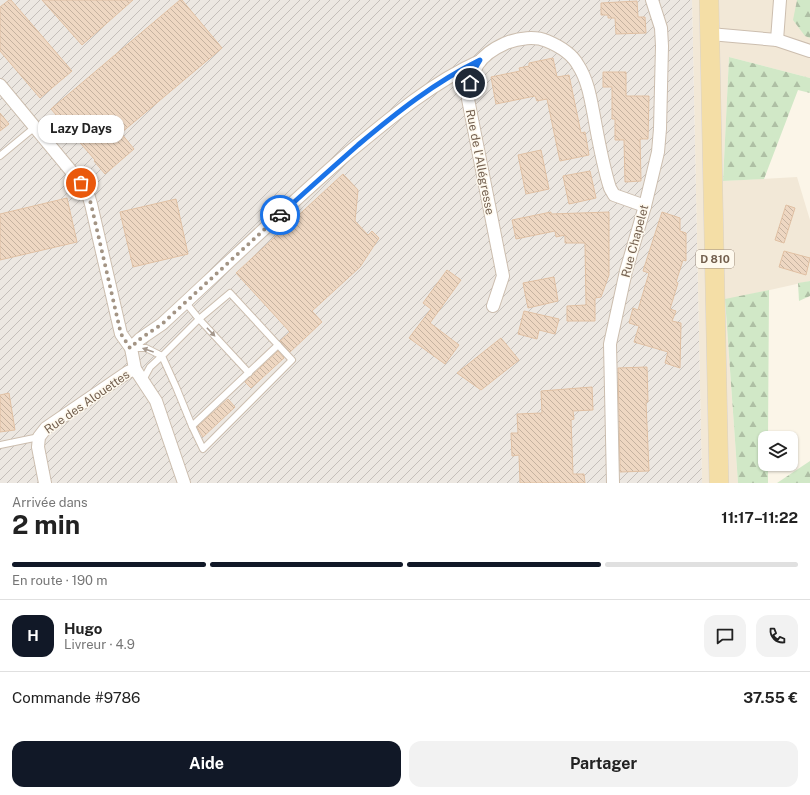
<!DOCTYPE html>
<html lang="fr">
<meta charset="utf-8">
<style>
body{margin:0;font-family:"Public Sans",sans-serif;background:#f2f2f2;color:#222;height:100vh;display:flex;flex-direction:column;font-size:15px;white-space:nowrap}
*{box-sizing:border-box;margin:0}
p{font-size:13px;color:#767676}
.icon{flex:none;width:22px;height:22px;fill:none;stroke:currentColor;stroke-width:2;stroke-linecap:round;stroke-linejoin:round}
.map{position:relative;height:483px;overflow:hidden}
.sheet{display:flex;flex-direction:column;background:#fff;flex:1}
.sheet>*{flex:none}
.fabs{position:absolute;left:758px;top:431px;display:grid;gap:8px}
.fabs a{display:grid;place-items:center;width:40px;height:40px;border-radius:8px;background:#fff;box-shadow:0 1px 3px #0004;font-size:20px}
.pin{position:absolute;display:grid;place-items:center;width:34px;height:34px;color:#fff;margin:-17px;border:2px solid #fff;border-radius:50%;box-shadow:0 1px 4px #0007}
.courier{position:absolute;display:grid;place-items:center;width:40px;height:40px;margin:-20px;border:3px solid #1a73e8;border-radius:50%;background:#fff;color:#222;box-shadow:0 1px 5px #0007}
.bubble{position:absolute;height:28px;border-radius:12px;background:#fff;box-shadow:0 1px 3px #0004;font-size:13px;font-weight:700;line-height:28px;text-align:center}
.summary em{font-style:normal;font-weight:700}
.summary div{display:flex;flex-direction:column-reverse}
.summary{display:flex;align-items:center;justify-content:space-between;height:68px;padding:0 12px}
h1{font-size:26px;font-weight:700;line-height:30px}
.bar{display:grid;grid-template-columns:repeat(4,1fr);gap:6px 4px;align-content:center;height:48px;padding:0 12px}
.bar i{height:5px;border-radius:3px;background:#e0e0e0}
.bar .active{background:#111827}
.bar p{grid-column:span 4}
.line{display:flex;align-items:center;gap:10px;padding:0 12px;border-top:1px solid #e0e0e0}
.line div{flex:1}
.round{display:grid;place-items:center;flex:none;width:42px;height:42px;border-radius:12px;background:#f2f2f2}
.action{display:flex;gap:8px;margin-top:auto;padding:8px 12px}
.action a{flex:1;height:46px;border-radius:12px;background:#111827;color:#fff;font-size:16px;font-weight:700;line-height:46px;text-align:center}
.action a+a{background:#f2f2f2;color:#222}
.map>svg:first-child{display:block}
</style>
<div class="map">
<svg width="810" height="483" viewBox="0 0 810 483">
<defs>
<pattern id="industrial-furrows" width="10" height="10" patternUnits="userSpaceOnUse"><rect width="10" height="10" fill="#ece7e1"/><path d="M-1 1l2-2M0 10L10 0M9 11l2-2" fill="none" stroke="#c4beb9"/></pattern>
<pattern id="forest-firs" width="22" height="20" patternUnits="userSpaceOnUse"><rect width="22" height="20" fill="#d1e8c7"/><path d="M5 1l3.5 6h-7zM16 11l3.5 6h-7z" fill="#aebfa4"/></pattern>
<pattern id="building-back-hatch" width="6" height="6" patternUnits="userSpaceOnUse"><rect width="6" height="6" fill="#eed7c2"/><path d="M-1 5l2 2M0 0l6 6M5-1l2 2" fill="none" stroke="#c5b2a0"/></pattern>
</defs>
<rect width="100%" height="100%" fill="#fbf5e8"/>
<path fill="#f2e8d7" d="M692,0H810V78L729,57L723,181L797,177L810,220V281L725,300L738,483H702Z"/>
<path fill="url(#industrial-furrows)" d="M0,0H692L702,483H0Z"/>
<g fill="url(#forest-firs)">
<path d="M797,0H810V38L805,36L793,20Z"/>
<path d="M729,57L810,78V93L798,90L764,179L723,181Z"/>
<path d="M810,281V296L799,301L798,283Z"/>
<path d="M769,290L768,438H765V464H768V483H738L725,299Z"/>
<path d="M810,461V483H777Z"/>
</g>
<g fill="url(#building-back-hatch)" stroke="#e0c0a3">
<path d="M9,0H11L72,71L40,98L0,51V7Z"/>
<path d="M42,0H133L82,45Z"/>
<path d="M180,0H182L222,48L121,133L134,149L105,174L94,161L95,160L51,109Z"/>
<path d="M637,1L638,17H645L646,33L616,34L615,18H608V15H601V3Z"/>
<path d="M553,58L557,77L569,75L581,133L585,132L589,155L560,161L547,99L537,101L535,96L496,104L491,77L520,71L519,68L529,66V63Z"/>
<path d="M603,72H626V96H649L648,139H640L641,181L625,182L624,140H615V119H612V87H603Z"/>
<path d="M0,113L9,124L0,131Z"/>
<path d="M541,150L549,189L526,194L518,155Z"/>
<path d="M590,171L596,198L569,204L563,176Z"/>
<path d="M343,174L358,190L355,221L368,235L372,231L379,238L360,267L312,311L322,322L290,352L280,341L290,332L236,273Z"/>
<path d="M67,198L77,242L0,260V214Z"/>
<path d="M176,199L188,254L133,267L120,212Z"/>
<path d="M786,205L795,208L784,243L775,240Z"/>
<path d="M551,212V214L609,212V275L601,297L595,298V321H567V306L586,305L585,243H565V235L556,237L555,231L516,239L512,220Z"/>
<path d="M662,212L680,218V231L686,233V261L683,260L676,282L678,283L670,309L676,311L672,321L681,323L680,368L665,363L668,352L634,342L639,326L629,323L633,308L638,310L649,273L643,271Z"/>
<path d="M784,251L810,258L806,275L779,267Z"/>
<path d="M447,270L461,280L430,323L459,345L445,364L409,338L431,309L423,303Z"/>
<path d="M554,277L558,301L528,308L523,283Z"/>
<path d="M524,311L559,319L555,334L539,330L537,339L518,334Z"/>
<path d="M501,338L519,360L481,390L457,373Z"/>
<path d="M278,351L284,358L251,388L245,382Z"/>
<path d="M647,367L648,402H646L649,471L620,472L618,368Z"/>
<path d="M592,387L593,410L573,411L574,419L571,420L573,474H584L585,483H520L519,455L512,456L511,433H518L517,414L542,413L541,391Z"/>
<path d="M9,393L15,430L0,432V395Z"/>
<path d="M228,399L235,407L203,437L197,427Z"/>
</g>
<g fill="none" stroke-linecap="round" stroke-linejoin="round">
<defs>
<g id="lane">
<path d="M0,156L35,127"/>
<path d="M230,293L278,345L192,426L176,387L162,356L199,319Z"/>
<path d="M186,303L199,319L249,373"/>
<path d="M133,348H146L162,356L150,367L143,380"/>
<path d="M192,426L203,449L292,360L278,345"/>
<path d="M0,445L39,437"/>
</g>
<g id="street">
<path d="M710,34L777,40L810,51"/>
<path d="M777,40L780,0"/>
<path d="M0,85L81,183L88,194L91,204L121,334L131,348L135,369L156,401L184,483"/>
<path d="M493,306L503,276L468,99C472,69 477,56 506,43C519,38 535,36 547,41C559,46 572,54 578,65C587,79 590,95 593,111C598,137 602,163 610,188L614,195L645,206"/>
<path d="M131,348L140,339L162,324C224,267 284,209 347,154C389,119 431,83 480,61"/>
<path d="M45,483L38,447L39,437L46,428L128,372L135,369"/>
<path d="M613,483L610,344L626,271L645,206L658,152L660,129L662,46L661,28L652,0"/>
</g>
<path id="primary" d="M709,0L719,483"/>
</defs>
<use href="#lane" stroke="#ccbeaf" stroke-width="8"/>
<use href="#street" stroke="#ccbeaf" stroke-width="14"/>
<use href="#primary" stroke="#d8d2cd" stroke-width="20"/>
<use href="#lane" stroke="#fff" stroke-width="6"/>
<use href="#street" stroke="#fff" stroke-width="12"/>
<use href="#primary" stroke="#f4dea6" stroke-width="19"/>
</g>
<defs><path id="oneway-solid" d="M-6-.8H1V-3.2L6.5 0L1 3.2V.8H-6Z"/></defs>
<g fill="#a4978c">
<use href="#oneway-solid" transform="translate(211 332) rotate(46)"/>
<use href="#oneway-solid" transform="translate(148 350) rotate(-161)"/>
</g>
<g fill="none" stroke-linecap="round" stroke-linejoin="round">
<path stroke="#a39484" stroke-width="4" stroke-dasharray="0 7.2" d="M81,183L88,194L91,204L121,334L130,348L140,339L162,324L280,215"/>
<path stroke="#1a73e8" stroke-width="5" d="M280,215C306,191 332,168 358,145C396,113 435,82 480,60L473,72L470,83"/>
</g>
<g text-anchor="middle" dominant-baseline="central" stroke-width="3" stroke-linejoin="round" paint-order="stroke">
<rect fill="#fef9ee" stroke="#9d8d7e" stroke-width="1" x="696" y="250" width="38" height="18" rx="3"/>
<g font-size="11" font-weight="bold" fill="#735f4e">
<text x="715" y="259">D 810</text>
</g>
<g font-size="12" fill="#735f4e" stroke="#fef9ee">
<text transform="translate(480 162) rotate(79)">Rue de l'Allégresse</text>
<text transform="translate(635 241) rotate(-75)">Rue Chapelet</text>
<text transform="translate(87 402) rotate(-35)">Rue des Alouettes</text>
</g>
</g>
</svg>
<div class="fabs">
<a><svg class="icon" aria-label="layers" viewBox="0 0 24 24"><path d="M12 4l9 5-9 5-9-5zM3 14l9 5 9-5"/></svg></a>
</div>
<div class="pin" style="left:81px;top:183px;background:#ea580c"><svg class="icon" aria-label="bag" viewBox="0 0 24 24"><path d="M5 8h14l-1 12H6zM9 8a3 3 0 0 1 6 0"/></svg></div>
<div class="pin" style="left:470px;top:83px;background:#1f2937"><svg class="icon" aria-label="home" viewBox="0 0 24 24"><path d="M3 11l9-7 9 7M6 9v11h12V9"/></svg></div>
<div class="courier" style="left:280px;top:215px"><svg class="icon" aria-label="car" viewBox="0 0 24 24"><path d="M5 17H2v-5l4-1 3-4h7l3 4 3 1v5h-3M9 17h6M6 11h13"/><circle cx="7" cy="17" r="2"/><circle cx="17" cy="17" r="2"/></svg></div>
<div class="bubble" style="left:38px;top:115px;width:86px">Lazy Days</div>
</div>
<section class="sheet">
<div class="summary"><div><h1>2 min</h1><p>Arrivée dans</p></div><em>11:17–11:22</em></div>
<div class="bar"><i class="active"></i><i class="active"></i><i class="active"></i><i></i><p>En route · 190 m</p></div>
<div class="line" style="height:72px"><b class="round" style="background:#111827;color:#fff">H</b><div><b>Hugo</b><p>Livreur · 4.9</p></div><a class="round"><svg class="icon" aria-label="chat" viewBox="0 0 24 24"><path d="M4 5h16v11H9l-5 4z"/></svg></a><a class="round"><svg class="icon" aria-label="phone" viewBox="0 0 24 24"><path d="M5 4h4l2 5-3 2q2 4 5 5l2-3 5 2v4C11 20 4 13 5 4z"/></svg></a></div>
<div class="line" style="height:52px"><div>Commande #9786</div><b>37.55 €</b></div>
<div class="action"><a>Aide</a><a>Partager</a></div>
</section>
